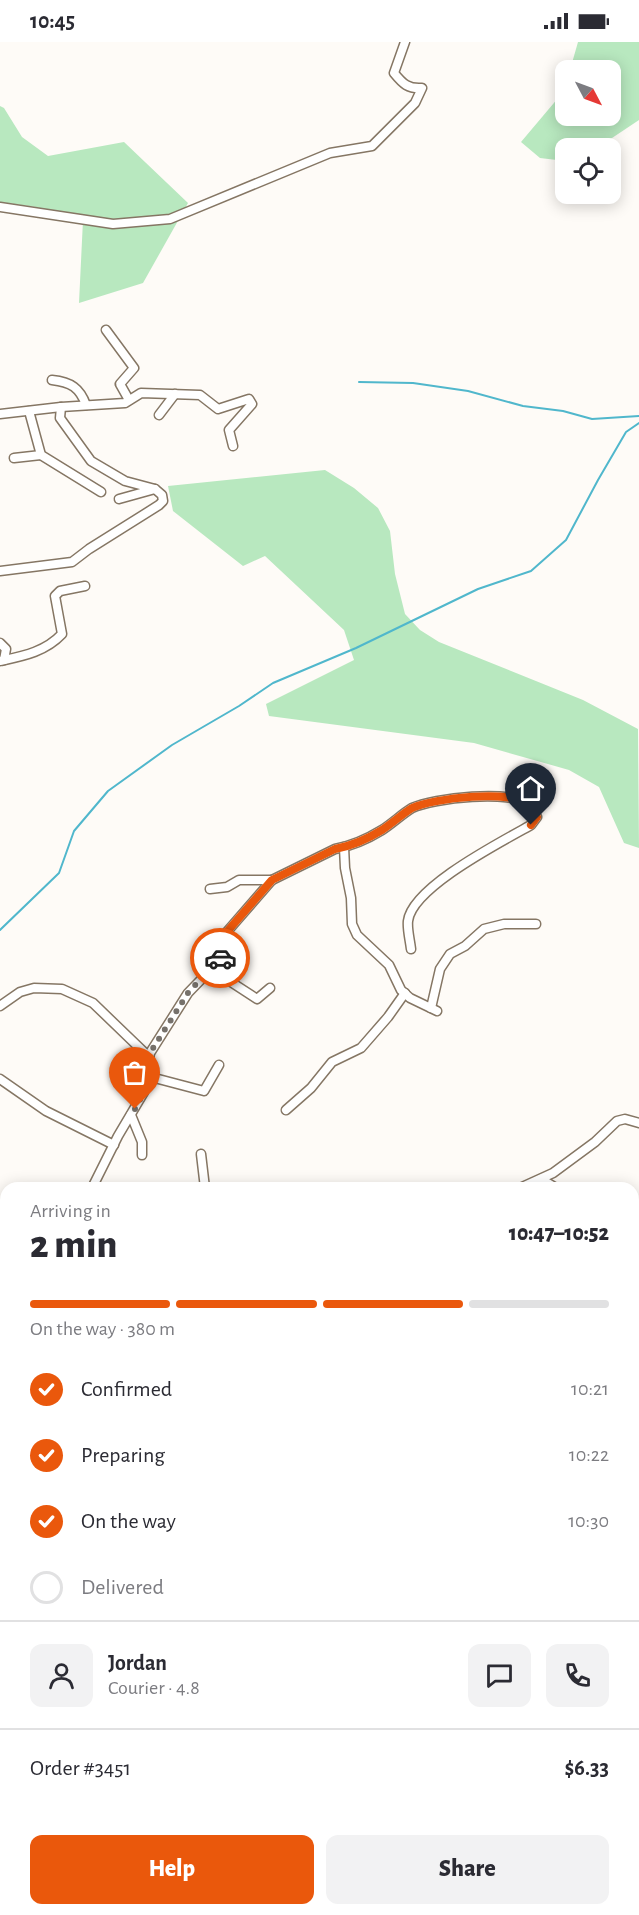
<!DOCTYPE html>
<meta charset="utf-8">
<style>
body{margin:0;font-family:"Alegreya Sans",sans-serif;background:#f2f2f3;color:#2b2b33;height:100vh;display:flex;flex-direction:column;font-size:22px;white-space:nowrap}
*{box-sizing:border-box;margin:0}
p{font-size:20px;color:#7c7c81}
.icon{flex:none;width:33px;height:33px;fill:none;stroke:currentColor;stroke-width:2;stroke-linecap:round;stroke-linejoin:round}
.map{position:relative;flex:1;overflow:hidden}
.panel{position:absolute;left:0px;top:1140px;width:639px;height:734px;display:flex;flex-direction:column;background:#fff;border-radius:18px 18px 0 0;box-shadow:0 3px 15px #0003}
.panel>*{flex:none}
.needle{width:39px;rotate:131deg}
.buttons{position:absolute;left:555px;top:18px;display:grid;gap:12px}
.buttons a{display:grid;place-items:center;width:66px;height:66px;border-radius:12px;background:#fff;box-shadow:0 3px 15px #0003;font-size:30px}
.pin{position:absolute;display:grid;place-items:center;width:51px;height:51px;color:#fff;margin:-62px -26px;border-radius:50% 50% 50% 0;rotate:-45deg;box-shadow:0 0 6px #0007}
.pin .icon{rotate:45deg}
.courier{position:absolute;display:grid;place-items:center;width:60px;height:60px;margin:-30px;border:4px solid #ea580c;border-radius:50%;background:#fff;color:#222;box-shadow:0 2px 8px #0007}
.overview em{font-style:normal;font-weight:800}
.overview div{display:flex;flex-direction:column-reverse}
.overview{display:flex;align-items:center;justify-content:space-between;height:102px;padding:0 30px}
h1{font-size:39px;font-weight:800;line-height:45px}
.bar{display:grid;grid-template-columns:repeat(4,1fr);gap:9px 6px;align-content:center;height:72px;padding:0 30px}
.bar i{height:8px;border-radius:4px;background:#e1e1e2}
.bar .current{background:#ea580c}
.bar p{grid-column:span 4}
.line{display:flex;align-items:center;gap:15px;padding:0 30px;border-top:2px solid #e1e1e2}
.line div{flex:1}
.round{display:grid;place-items:center;flex:none;width:63px;height:63px;border-radius:12px;background:#f2f2f3}
ol{padding:0 30px;list-style:none}
li{display:flex;align-items:center;gap:18px;height:66px}
li p{margin-inline-start:auto}
li .icon{padding:6px;border-radius:50%;background:#ea580c;color:#fff;stroke-width:4}
li:last-child{color:#7c7c81}
li i{width:33px;height:33px;border:3px solid #e1e1e2;border-radius:50%}
.action{display:flex;gap:12px;margin-top:auto;padding:12px 30px}
.action a{flex:1;height:69px;border-radius:12px;background:#ea580c;color:#fff;font-size:24px;font-weight:800;line-height:69px;text-align:center}
.action a+a{background:#f2f2f3;color:#2b2b33}
.status{display:flex;justify-content:space-between;align-items:center;height:42px;padding:0 30px;background:#fff;direction:ltr}
.status svg{height:16px;fill:currentColor}
.map>svg:first-child{display:block}
</style>
<div class="status"><b>10:45</b><svg viewBox="0 0 49 12"><path d="M0 12V9h3v3zM5 12V6h3v6zM10 12V3h3v9zM15 12V0h3v12zM26 1h20v11H26zM47 4h2v5h-2z"/></svg></div>
<div class="map">
<svg width="639" height="1873" viewBox="0 0 639 1873">
<rect width="100%" height="100%" fill="#fefbf7"/>
<g fill="#b8e8bf">
<path d="M578,0H639V78L597,106H566L565,119L540,116L521,100L564,49L565,44L566,74H610V28H570Z"/>
<path d="M0,64L4,66L22,95L48,114L124,100L188,161L143,241L79,261L83,178L36,165L0,160Z"/>
<path d="M325,428L354,446L378,466L390,489L395,532L405,572L420,588L439,600L583,658L638,687L639,806L624,801L599,745L569,728L474,701L269,674L266,662L354,618L344,588L265,514L243,524L173,469L168,444Z"/>
<path d="M633,1671L639,1672V1871L630,1868H633Z"/>
<path d="M230,1868H521L513,1873H225Z"/>
</g>
<g fill="none" stroke-linecap="round" stroke-linejoin="round">
<g stroke="#50b7cc" stroke-width="2">
<path d="M359,340L413,341L468,349L523,364L563,369L592,377L639,374"/>
<path d="M0,888L59,831L74,789L108,749L172,703L239,664L273,641L356,606L478,547L531,529L566,498L598,438L626,390L639,381"/>
<path d="M633,1813L639,1823"/>
<path d="M633,1829H639"/>
<path d="M480,1873L487,1868"/>
</g>
<defs>
<g id="minor">
<path d="M0,165L113,182L170,177L330,111L372,104L415,61L422,46C408,47 403,42 394,31L405,0"/>
<path d="M106,288L134,326L120,342L129,358"/>
<path d="M52,338C71,340 80,346 86,363"/>
<path d="M29,369L41,413L101,450"/>
<path d="M0,372L61,365L125,361L141,351L200,353L218,367L249,357L252,362L229,388L233,404"/>
<path d="M159,373L175,352"/>
<path d="M14,416L41,413"/>
<path d="M119,457L155,447"/>
<path d="M0,529L72,520L89,507L159,463L163,459L162,453L155,447L125,439L91,419L60,376L61,365"/>
<path d="M0,601L6,607L4,618"/>
<path d="M0,619C23,614 45,610 62,592L55,554L60,549L85,544"/>
<path d="M344,805L345,826L351,856L352,882L357,893L389,923L401,948L410,956L437,969"/>
<path d="M210,847L227,845L239,838H272"/>
<path d="M211,927L257,957L270,946"/>
<path d="M0,964L20,950L34,946L62,947L93,961L149,1015"/>
<path d="M431,966L440,927L450,912L465,904L484,887L504,882H536"/>
<path d="M147,1034L204,1049L219,1023"/>
<path d="M0,1037L46,1069L114,1103"/>
<path d="M286,1068L311,1046L332,1020L361,1006L388,975L405,951"/>
<path d="M131,1073L142,1100V1113"/>
<path d="M201,1112L205,1146"/>
<path d="M541,1137L556,1146"/>
<path d="M92,1146L118,1094L144,1050L150,1011L188,951L220,918L224,909L222,901L225,892L272,838L335,807C351,804 369,796 382,788C393,781 402,772 412,766C433,756 512,747 530,763C533,766 535,771 537,775L531,783C503,799 412,845 408,879C407,887 410,898 411,907"/>
<path d="M520,1146L553,1131L595,1100L617,1079L625,1077L639,1081"/>
<path d="M0,1210L6,1212"/>
<path d="M0,1312L6,1310"/>
<path d="M0,1326L6,1320"/>
<path d="M633,1337L639,1327"/>
<path d="M0,1352L6,1347"/>
<path d="M633,1361L639,1363"/>
</g>
<g id="primary">
<path d="M633,1799L639,1800"/>
<path d="M453,1873L458,1868"/>
</g>
</defs>
<use href="#minor" stroke="#857664" stroke-width="11"/>
<use href="#primary" stroke="#857664" stroke-width="16"/>
<use href="#minor" stroke="#fff" stroke-width="8"/>
<use href="#primary" stroke="#fff" stroke-width="14"/>
</g>
<g fill="none" stroke-linecap="round" stroke-linejoin="round">
<path stroke="#76716b" stroke-width="6" stroke-dasharray="0 10.8" d="M135,1067L144,1050L150,1011L188,951L220,916"/>
<path stroke="#ea580c" stroke-width="8" d="M220,916C224,908 222,901 225,892L272,838L335,807C351,804 369,796 382,788C393,781 402,772 412,766C433,756 512,747 529,763C532,766 535,771 537,775L531,783"/>
</g>
</svg>
<div class="buttons">
<a><svg class="needle" viewBox="-14 -14 28 28"><path d="M0-13l5 13h-10z" fill="#e53935"/><path d="M0 13l5-13h-10z" fill="#7c7c81"/></svg></a>
<a><svg class="icon" aria-label="locate" viewBox="0 0 24 24"><circle cx="12" cy="12" r="6"/><path d="M12 2v4M12 18v4M2 12h4M18 12h4"/></svg></a>
</div>
<div class="pin" style="left:135px;top:1067px;background:#ea580c"><svg class="icon" aria-label="bag" viewBox="0 0 24 24"><path d="M5 8h14l-1 12H6zM9 8a3 3 0 0 1 6 0"/></svg></div>
<div class="pin" style="left:531px;top:783px;background:#1f2937"><svg class="icon" aria-label="home" viewBox="0 0 24 24"><path d="M3 11l9-7 9 7M6 9v11h12V9"/></svg></div>
<div class="courier" style="left:220px;top:916px"><svg class="icon" aria-label="car" viewBox="0 0 24 24"><path d="M5 17H2v-5l4-1 3-4h7l3 4 3 1v5h-3M9 17h6M6 11h13"/><circle cx="7" cy="17" r="2"/><circle cx="17" cy="17" r="2"/></svg></div>
<section class="panel">
<div class="overview"><div><h1>2 min</h1><p>Arriving in</p></div><em>10:47–10:52</em></div>
<div class="bar"><i class="current"></i><i class="current"></i><i class="current"></i><i></i><p>On the way · 380 m</p></div>
<ol>
<li><svg class="icon" aria-label="check" viewBox="0 0 24 24"><path d="M5 12l5 5 9-10"/></svg>Confirmed<p>10:21</p></li>
<li><svg class="icon" aria-label="check" viewBox="0 0 24 24"><path d="M5 12l5 5 9-10"/></svg>Preparing<p>10:22</p></li>
<li><svg class="icon" aria-label="check" viewBox="0 0 24 24"><path d="M5 12l5 5 9-10"/></svg>On the way<p>10:30</p></li>
<li><i></i>Delivered</li>
</ol>
<div class="line" style="height:108px"><a class="round"><svg class="icon" aria-label="person" viewBox="0 0 24 24"><circle cx="12" cy="8" r="4"/><path d="M4 21q1-7 8-7t8 7"/></svg></a><div><b>Jordan</b><p>Courier · 4.8</p></div><a class="round"><svg class="icon" aria-label="chat" viewBox="0 0 24 24"><path d="M4 5h16v11H9l-5 4z"/></svg></a><a class="round"><svg class="icon" aria-label="phone" viewBox="0 0 24 24"><path d="M5 4h4l2 5-3 2q2 4 5 5l2-3 5 2v4C11 20 4 13 5 4z"/></svg></a></div>
<div class="line" style="height:78px"><div>Order #3451</div><b>$6.33</b></div>
<div class="action"><a>Help</a><a>Share</a></div>
</section>
</div>
